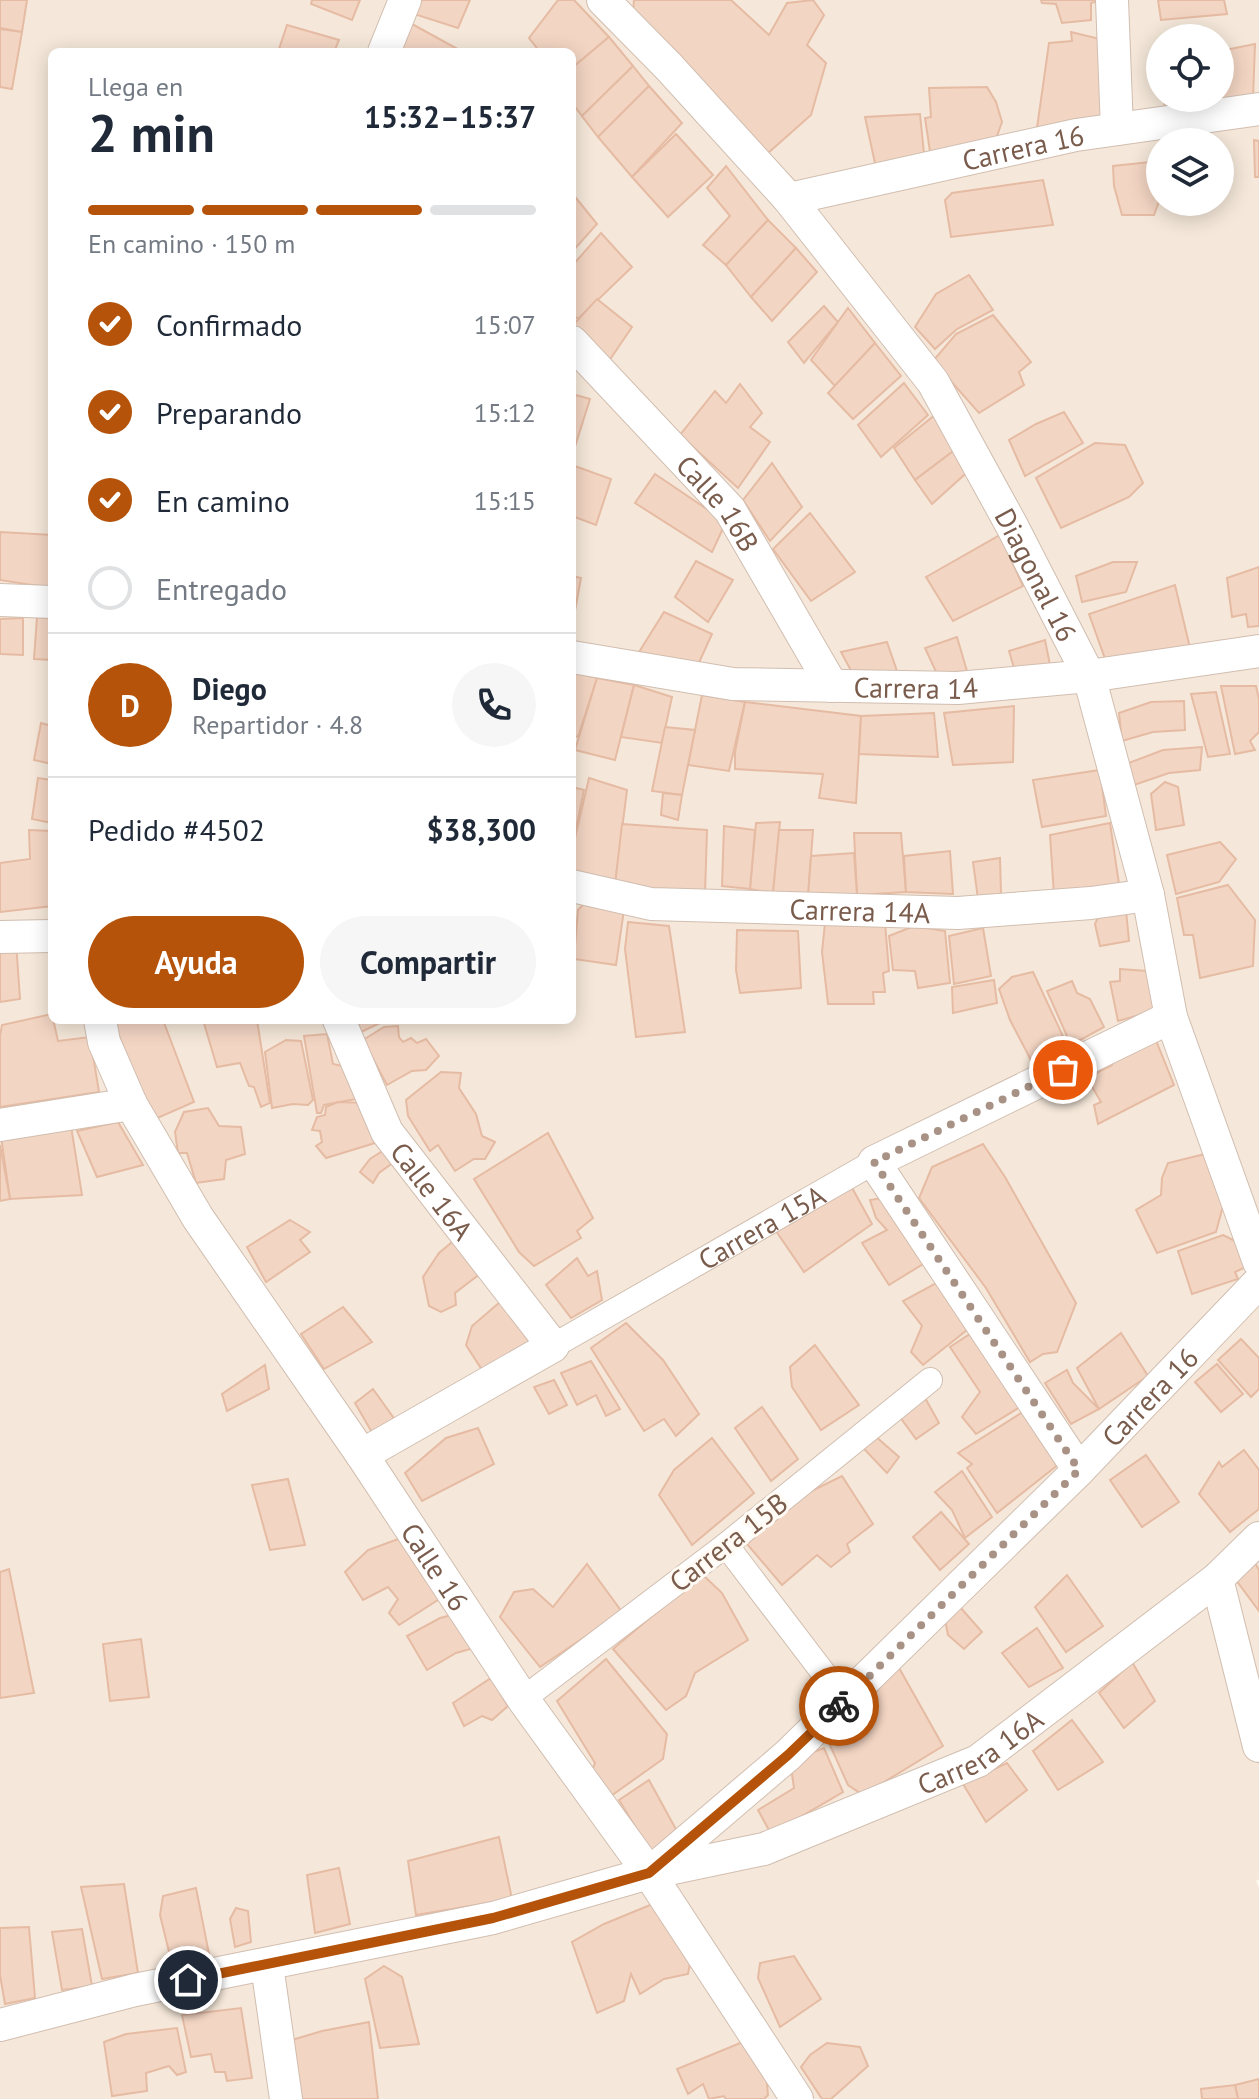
<!DOCTYPE html>
<html lang="es">
<meta charset="utf-8">
<style>
body{margin:0;font-family:"PT Sans",sans-serif;background:#f6f6f7;color:#1f2937;height:100vh;display:flex;flex-direction:column;font-size:30px;white-space:nowrap}
*{box-sizing:border-box;margin:0}
p{font-size:26px;color:#747a83}
.icon{flex:none;width:44px;height:44px;fill:none;stroke:currentColor;stroke-width:2;stroke-linecap:round;stroke-linejoin:round}
.map{position:relative;flex:1;overflow:hidden}
.details{position:absolute;left:48px;top:48px;width:528px;height:976px;display:flex;flex-direction:column;background:#fff;border-radius:12px;box-shadow:0 4px 20px #0003}
.details>*{flex:none}
.controls{position:absolute;left:1146px;top:24px;display:grid;gap:16px}
.controls a{display:grid;place-items:center;width:88px;height:88px;border-radius:50%;background:#fff;box-shadow:0 4px 20px #0003;font-size:40px}
.pin{position:absolute;display:grid;place-items:center;width:68px;height:68px;color:#fff;margin:-34px;border:4px solid #fff;border-radius:50%;box-shadow:0 2px 8px #0007}
.courier{position:absolute;display:grid;place-items:center;width:80px;height:80px;margin:-40px;border:6px solid #b45309;border-radius:50%;background:#fff;color:#222;box-shadow:0 2px 10px #0007}
.overview em{font-style:normal;font-weight:800}
.overview div{display:flex;flex-direction:column-reverse}
.overview{display:flex;align-items:center;justify-content:space-between;height:136px;padding:0 40px}
h1{font-size:52px;font-weight:800;line-height:60px}
.bar{display:grid;grid-template-columns:repeat(4,1fr);gap:12px 8px;align-content:center;height:96px;padding:0 40px}
.bar i{height:10px;border-radius:6px;background:#e0e1e3}
.bar .on{background:#b45309}
.bar p{grid-column:span 4}
.line{display:flex;align-items:center;gap:20px;padding:0 40px;border-top:2px solid #e0e1e3}
.line div{flex:1}
.round{display:grid;place-items:center;flex:none;width:84px;height:84px;border-radius:42px;background:#f6f6f7}
ol{padding:0 40px;list-style:none}
li{display:flex;align-items:center;gap:24px;height:88px}
li p{margin-inline-start:auto}
li .icon{padding:8px;border-radius:50%;background:#b45309;color:#fff;stroke-width:4}
li:last-child{color:#747a83}
li i{width:44px;height:44px;border:4px solid #e0e1e3;border-radius:50%}
.action{display:flex;gap:16px;margin-top:auto;padding:16px 40px}
.action a{flex:1;height:92px;border-radius:48px;background:#b45309;color:#fff;font-size:32px;font-weight:800;line-height:92px;text-align:center}
.action a+a{background:#f6f6f7;color:#1f2937}
.map>svg:first-child{display:block}
</style>
<div class="map">
<svg width="1259" height="2099" viewBox="0 0 1259 2099">
<rect width="100%" height="100%" fill="#fdf6ec"/>
<path fill="#f5e8da" fill-rule="evenodd" d="M0,0H1259V1879L1256,1881L1259,1888V2099H0ZM1160,38H1220V98H1160ZM52,52H572V1020H52ZM1160,142H1220V202H1160Z"/>
<g fill="#f3d5c3" stroke="#e6bba3" stroke-width="2">
<path d="M0,0H27L22,32L0,28Z"/>
<path d="M312,0H360L352,20L311,4Z"/>
<path d="M421,0H470L458,28L414,14Z"/>
<path d="M558,0H574L609,37L572,68V52H540L529,38Z"/>
<path d="M731,0L769,35L787,3L813,0L824,15L807,45L826,63L811,115L768,153L633,13L634,0Z"/>
<path d="M1041,0H1099V1L1091,3V20L1062,23L1056,4L1042,3Z"/>
<path d="M1158,0H1224L1227,14L1161,20Z"/>
<path d="M412,24L463,52H401Z"/>
<path d="M287,25L339,40L334,52H278Z"/>
<path d="M0,29L22,32L12,89L0,87Z"/>
<path d="M1071,32L1104,40L1113,139L1034,149L1049,43L1072,41Z"/>
<path d="M609,37L633,66L582,116L572,103V68Z"/>
<path d="M1255,44L1253,99L1165,112L1164,98H1220V51Z"/>
<path d="M633,66L649,86L598,137L582,116Z"/>
<path d="M649,86L682,123L632,177L598,137Z"/>
<path d="M987,87L996,102L1002,122L992,150L932,165L925,118L931,117L929,88Z"/>
<path d="M920,114L925,163L876,168L865,117Z"/>
<path d="M676,134L713,175L668,217L632,177Z"/>
<path d="M1254,140L1259,141V177H1255Z"/>
<path d="M1150,162L1160,183V199L1154,215H1122L1114,186L1113,166Z"/>
<path d="M726,166L768,220L726,265L703,245L730,216L707,188Z"/>
<path d="M1043,180L1053,225L951,237L945,200L952,193Z"/>
<path d="M572,193L597,224L572,252Z"/>
<path d="M768,220L796,248L751,297L726,265Z"/>
<path d="M601,233L632,267L578,319L572,314V266Z"/>
<path d="M796,248L817,272L772,321L751,297Z"/>
<path d="M969,275L993,310L957,329L935,349L915,327L936,294Z"/>
<path d="M597,299L632,327L609,361L573,325Z"/>
<path d="M824,306L838,322L804,363L788,342Z"/>
<path d="M848,308L875,343L835,386L811,360Z"/>
<path d="M993,315L1031,362L1019,372L1024,385L979,413L933,361L956,334Z"/>
<path d="M875,343L901,376L853,419L828,393Z"/>
<path d="M904,383L928,415L881,457L858,425Z"/>
<path d="M740,384L762,413L750,427L770,442L738,488L680,435L715,391L726,403Z"/>
<path d="M572,394L590,399L572,456Z"/>
<path d="M1064,412L1083,443L1025,476L1009,440L1036,424Z"/>
<path d="M936,414L960,446L915,480L894,448Z"/>
<path d="M1095,443L1125,445L1143,483L1129,497L1061,528L1036,478Z"/>
<path d="M960,446L973,467L932,504L915,480Z"/>
<path d="M772,463L802,507L770,541L743,500Z"/>
<path d="M572,465L611,479L596,525L572,516Z"/>
<path d="M655,474L726,522L712,552L635,503Z"/>
<path d="M810,513L855,572L811,601L773,549Z"/>
<path d="M0,532L52,535V588L0,580Z"/>
<path d="M1000,535L1023,586L953,621L926,577Z"/>
<path d="M696,561L733,580L708,622L675,597Z"/>
<path d="M1113,562H1137L1126,592L1082,602L1076,576Z"/>
<path d="M1259,567V626L1248,627L1246,614L1232,617L1227,578Z"/>
<path d="M572,576L581,578L572,627Z"/>
<path d="M1175,585L1191,652L1108,667L1089,614Z"/>
<path d="M664,612L712,634L697,667L639,652Z"/>
<path d="M37,617L52,618V660L34,659Z"/>
<path d="M23,618V655L0,654V619Z"/>
<path d="M957,637L967,671L937,674L925,648Z"/>
<path d="M1045,640L1051,670L1017,678L1009,651Z"/>
<path d="M887,642L897,671L855,678L841,652Z"/>
<path d="M572,672L597,678L578,737L572,735Z"/>
<path d="M597,678L634,685L615,760L575,750Z"/>
<path d="M634,685L672,697L662,743L621,737Z"/>
<path d="M1221,686H1256L1259,699V732L1250,741L1255,750L1235,754Z"/>
<path d="M1216,692L1230,754L1208,757L1191,694Z"/>
<path d="M702,695L745,702L729,771L688,765Z"/>
<path d="M1184,701L1185,730L1153,732L1122,741L1119,713L1151,702Z"/>
<path d="M745,702L861,716L856,803L819,798L823,774L735,769V752Z"/>
<path d="M1014,706L1013,762L953,765L944,713Z"/>
<path d="M934,713L938,757L859,754L861,716Z"/>
<path d="M41,723L52,726V764L34,760Z"/>
<path d="M665,727L695,730L682,795L652,791Z"/>
<path d="M1202,747L1200,770L1169,773L1134,785L1126,764L1163,750Z"/>
<path d="M1100,770L1106,816L1042,827L1033,780Z"/>
<path d="M38,778L52,780V823L32,819Z"/>
<path d="M589,778L627,790L615,885L572,877V851Z"/>
<path d="M1165,782L1178,787L1184,825L1156,830L1151,794Z"/>
<path d="M572,787L584,790L572,848Z"/>
<path d="M663,793L682,795L678,820L661,815Z"/>
<path d="M780,822L773,893L750,889L756,823Z"/>
<path d="M1110,823L1119,884L1054,895L1050,835Z"/>
<path d="M622,824L707,830L705,894L615,885Z"/>
<path d="M724,826L755,830L750,889L722,886Z"/>
<path d="M29,830L52,831V906L0,912V863L30,859Z"/>
<path d="M779,830H813L808,897L773,893Z"/>
<path d="M854,833H901L906,892L857,895Z"/>
<path d="M1220,842L1236,859L1219,882L1176,894L1167,855Z"/>
<path d="M950,851L953,894L906,892L904,856Z"/>
<path d="M854,853L857,895L808,897L811,856Z"/>
<path d="M1000,858L1001,895L978,899L973,862Z"/>
<path d="M1228,885L1255,920L1253,966L1200,978L1193,935H1184L1177,898Z"/>
<path d="M590,897L624,910L616,965L574,959L578,910Z"/>
<path d="M1126,910L1129,941L1100,946L1095,924L1100,913Z"/>
<path d="M628,922L669,926L685,1032L636,1037L625,949Z"/>
<path d="M825,923H885L889,971L883,973L885,992H873L874,1004H828L822,952Z"/>
<path d="M914,926L945,931L950,983L918,988L915,971L893,970L889,936Z"/>
<path d="M983,928L991,976L954,984L949,936Z"/>
<path d="M737,930L798,931L801,988L740,993L736,970Z"/>
<path d="M16,942L20,999L0,1002V943Z"/>
<path d="M1120,969L1147,971L1157,1010L1118,1021L1110,982L1120,981Z"/>
<path d="M1033,972L1068,1047L1033,1064L1010,1020L999,989L1012,977Z"/>
<path d="M994,980L997,1003L953,1013L952,987Z"/>
<path d="M1072,981L1077,993L1090,999L1104,1027L1071,1045L1047,991Z"/>
<path d="M52,1014L58,1041L90,1037L99,1092L0,1107V1036L2,1025Z"/>
<path d="M163,1020L194,1102L153,1120L113,1021Z"/>
<path d="M203,1020H257L270,1103L261,1107L254,1087L249,1086L240,1063L217,1067Z"/>
<path d="M357,1020H386L361,1032Z"/>
<path d="M398,1026L399,1037L403,1042L411,1038L417,1043L426,1039L439,1056L426,1070L412,1071L387,1085L363,1040L384,1027Z"/>
<path d="M1153,1033L1174,1085L1098,1124L1094,1105L1101,1102L1087,1078L1112,1065L1115,1051Z"/>
<path d="M327,1034L333,1064L343,1066L356,1099L324,1105L321,1113H317L304,1036Z"/>
<path d="M286,1040L301,1041L313,1100L308,1105L293,1104L272,1108L265,1052Z"/>
<path d="M441,1072L461,1073L459,1088L476,1114L482,1136L495,1142L485,1159H474L455,1171L438,1145L430,1151L408,1116L406,1100Z"/>
<path d="M338,1102L365,1103L375,1143L326,1158L316,1146L322,1142L320,1131L312,1130L317,1117L325,1115L326,1107Z"/>
<path d="M208,1108L219,1126L241,1127L245,1154L226,1160L224,1179L196,1183L187,1153H178L175,1132L184,1112Z"/>
<path d="M118,1122L143,1165L97,1177L77,1131Z"/>
<path d="M71,1126L82,1195L10,1199L0,1130Z"/>
<path d="M548,1133L593,1218L577,1231L581,1238L534,1266L519,1252L474,1179Z"/>
<path d="M983,1144L1005,1177L1076,1303L1057,1352L1043,1354L1030,1362L986,1288L919,1198L932,1167Z"/>
<path d="M0,1145L10,1199L0,1201Z"/>
<path d="M384,1150L394,1162L379,1173L373,1183L360,1172L370,1159Z"/>
<path d="M1209,1153L1223,1206L1216,1232L1157,1253L1136,1210L1161,1195L1162,1178L1168,1163Z"/>
<path d="M851,1186L872,1224L804,1272L776,1231Z"/>
<path d="M888,1197L928,1261L889,1285L862,1243L887,1230L876,1218L870,1200Z"/>
<path d="M290,1220L310,1232L300,1240L310,1252L266,1282L247,1247Z"/>
<path d="M1223,1235L1243,1245L1246,1267L1235,1272L1238,1279L1192,1294L1178,1251Z"/>
<path d="M458,1237L485,1270L455,1293L456,1305L441,1312L429,1306L423,1277L439,1253Z"/>
<path d="M577,1258L588,1276L597,1271L602,1300L571,1318L546,1285Z"/>
<path d="M940,1281L972,1326L923,1365L911,1352L922,1326L903,1301Z"/>
<path d="M507,1296L536,1338L484,1373L466,1345L472,1326Z"/>
<path d="M343,1307L372,1342L324,1369L301,1334Z"/>
<path d="M626,1323L663,1360L699,1414L676,1436L664,1419L644,1431L591,1348Z"/>
<path d="M976,1330L1025,1404L976,1434L962,1417L980,1392L950,1347Z"/>
<path d="M1121,1333L1148,1376L1099,1409L1077,1368Z"/>
<path d="M1241,1339L1259,1358V1389L1251,1397L1218,1360Z"/>
<path d="M815,1345L859,1405L821,1430L792,1387L790,1367Z"/>
<path d="M591,1361L620,1409L606,1416L596,1395L577,1405L561,1373Z"/>
<path d="M1217,1364L1243,1394L1221,1412L1195,1382Z"/>
<path d="M265,1365L269,1389L227,1411L222,1394Z"/>
<path d="M1067,1370L1073,1383L1099,1409L1071,1424L1045,1383Z"/>
<path d="M554,1380L567,1405L549,1414L534,1387Z"/>
<path d="M373,1389L398,1424L374,1436L355,1403Z"/>
<path d="M924,1396L939,1423L916,1439L897,1413Z"/>
<path d="M762,1407L798,1459L771,1481L735,1428Z"/>
<path d="M1029,1408L1064,1460L997,1513L967,1468L972,1464L958,1453Z"/>
<path d="M478,1428L494,1464L422,1501L405,1473L446,1438Z"/>
<path d="M874,1435L899,1457L887,1473L864,1449Z"/>
<path d="M712,1438L754,1493L692,1545L659,1495L674,1470Z"/>
<path d="M1244,1450L1259,1470V1509L1230,1532L1199,1494L1219,1462L1222,1467Z"/>
<path d="M1146,1455L1179,1502L1142,1527L1110,1480Z"/>
<path d="M962,1471L992,1517L965,1538L952,1510L935,1492Z"/>
<path d="M842,1476L873,1524L847,1544L850,1552L831,1567L817,1555L782,1585L747,1544L789,1502Z"/>
<path d="M288,1479L305,1545L270,1550L252,1485Z"/>
<path d="M941,1512L969,1544L940,1570L913,1537Z"/>
<path d="M401,1538L441,1598L399,1625L389,1613L398,1599L388,1587L363,1600L345,1572L368,1550Z"/>
<path d="M1255,1563L1259,1570V1611L1233,1576Z"/>
<path d="M587,1564L622,1612L540,1667L500,1617L514,1592L533,1589L553,1607Z"/>
<path d="M9,1569L34,1693L0,1698V1572Z"/>
<path d="M702,1574L722,1593L748,1640L695,1673L686,1696L666,1710L613,1649Z"/>
<path d="M1067,1575L1103,1626L1066,1652L1035,1607Z"/>
<path d="M960,1607L982,1632L964,1649L948,1635L944,1615Z"/>
<path d="M452,1615L474,1648L456,1653L427,1670L407,1636L440,1618Z"/>
<path d="M1037,1628L1063,1668L1029,1687L1002,1653Z"/>
<path d="M141,1639L149,1697L110,1701L103,1644Z"/>
<path d="M606,1659L667,1734L663,1759L608,1798L591,1773L595,1763L557,1701Z"/>
<path d="M1132,1662L1155,1701L1124,1728L1099,1693Z"/>
<path d="M898,1666L943,1746L863,1795L848,1785L829,1743L865,1721L860,1697Z"/>
<path d="M491,1678L508,1706L492,1720L482,1716L464,1726L453,1703Z"/>
<path d="M1072,1720L1103,1762L1058,1790L1033,1751Z"/>
<path d="M824,1748L843,1792L771,1834L758,1810L794,1788L790,1761Z"/>
<path d="M1007,1763L1027,1790L986,1822L963,1784Z"/>
<path d="M649,1780L678,1833L651,1853L619,1800Z"/>
<path d="M499,1837L512,1899L416,1915L408,1861Z"/>
<path d="M339,1868L350,1924L315,1933L307,1875Z"/>
<path d="M124,1884L138,1973L102,1979L81,1887Z"/>
<path d="M196,1888L209,1954L171,1960L160,1915L163,1896Z"/>
<path d="M655,1903L692,1952L688,1974L664,1979L640,1994L631,1974L624,2001L597,2013L572,1942L604,1924Z"/>
<path d="M236,1908L248,1911L251,1942L235,1947L230,1919Z"/>
<path d="M29,1927L35,1998L5,2004L0,1975V1928Z"/>
<path d="M82,1929L92,1986L62,1990L52,1932Z"/>
<path d="M794,1956L821,1999L780,2027L758,1978L760,1963Z"/>
<path d="M384,1966L402,1977L419,2044L380,2048L365,1979Z"/>
<path d="M241,2008L252,2078L227,2081L225,2072H215L211,2054L191,2057L182,2015Z"/>
<path d="M369,2022L378,2099H302L292,2040L322,2031Z"/>
<path d="M177,2028L186,2072L177,2075L169,2066L146,2073L147,2091L112,2096L104,2042L126,2034Z"/>
<path d="M745,2041L766,2073L768,2095L764,2099H726L724,2096L709,2099L703,2084L688,2094L677,2069Z"/>
<path d="M827,2043L860,2047L868,2066L831,2099H822L801,2067L810,2055Z"/>
<path d="M1259,2079V2099H1238L1235,2085Z"/>
<path d="M1235,2085L1238,2099H1202L1201,2089Z"/>
</g>
<g fill="none" stroke-linecap="round" stroke-linejoin="round">
<defs>
<g id="pedestrian">
<path id="s1" d="M553,1346L874,1162"/>
<path d="M726,1545L844,1700"/>
<path d="M523,1699L726,1545L930,1380"/>
</g>
<g id="minor">
<path id="s2" d="M603,0L669,67L789,199L933,382L1012,526L1089,676L1148,895L1171,1017L1259,1262"/>
<path d="M1112,0L1117,129"/>
<path d="M384,52L405,0"/>
<path id="s3" d="M789,199L1076,135L1259,109"/>
<path id="s4" d="M572,342L730,510L832,686"/>
<path d="M0,600L52,602"/>
<path id="s5" d="M572,657L733,684L958,688L1089,676L1259,651"/>
<path id="s6" d="M572,886L651,904L958,913L1091,903L1148,895"/>
<path d="M0,937L52,936"/>
<path id="s7" d="M100,1020L104,1042L131,1104L198,1218L362,1455L523,1699L649,1873L797,2099"/>
<path id="s8" d="M339,1020L387,1132L553,1346L362,1455"/>
<path d="M0,1125L131,1104"/>
<path d="M1079,1470L874,1162L1171,1017"/>
<path d="M1217,1579L1259,1746"/>
<path id="s9" d="M652,1871L788,1755L1079,1470L1259,1282"/>
<path d="M267,1965L286,2099"/>
<path id="s10" d="M0,2025L135,1990L493,1918L649,1873L764,1849L978,1761L1217,1579L1259,1538"/>
</g>
</defs>
<use href="#pedestrian" stroke="#d1beb0" stroke-width="26"/>
<use href="#minor" stroke="#d1beb0" stroke-width="34"/>
<use href="#pedestrian" stroke="#fff" stroke-width="24"/>
<use href="#minor" stroke="#fff" stroke-width="32"/>
</g>
<g fill="none" stroke-linecap="round" stroke-linejoin="round">
<path stroke="#a89285" stroke-width="8" stroke-dasharray="0 14.4" d="M839,1706L1079,1470L874,1162L1063,1070"/>
<path stroke="#b45309" stroke-width="10" d="M188,1980L493,1918L649,1873L788,1755L839,1706"/>
</g>
<g text-anchor="middle" dominant-baseline="central" stroke-width="6" stroke-linejoin="round" paint-order="stroke">
<g font-size="28" fill="#7a5c4d" stroke="#fffaf3">
<text stroke="none"><textPath href="#s3" startOffset="240">Carrera 16</textPath></text>
<text stroke="none"><textPath href="#s4" startOffset="218">Calle 16B</textPath></text>
<text stroke="none"><textPath href="#s2" startOffset="724">Diagonal 16</textPath></text>
<text stroke="none"><textPath href="#s5" startOffset="346">Carrera 14</textPath></text>
<text stroke="none"><textPath href="#s6" startOffset="290">Carrera 14A</textPath></text>
<text stroke="none"><textPath href="#s8" startOffset="196">Calle 16A</textPath></text>
<text stroke="none"><textPath href="#s1" startOffset="240">Carrera 15A</textPath></text>
<text stroke="none"><textPath href="#s9" startOffset="688">Carrera 16</textPath></text>
<text transform="translate(728 1542) rotate(-38)">Carrera 15B</text>
<text stroke="none"><textPath href="#s7" startOffset="644">Calle 16</textPath></text>
<text stroke="none"><textPath href="#s10" startOffset="1022">Carrera 16A</textPath></text>
</g>
</g>
</svg>
<div class="controls">
<a><svg class="icon" aria-label="locate" viewBox="0 0 24 24"><circle cx="12" cy="12" r="6"/><path d="M12 2v4M12 18v4M2 12h4M18 12h4"/></svg></a>
<a><svg class="icon" aria-label="layers" viewBox="0 0 24 24"><path d="M12 4l9 5-9 5-9-5zM3 14l9 5 9-5"/></svg></a>
</div>
<div class="pin" style="left:1063px;top:1070px;background:#ea580c"><svg class="icon" aria-label="bag" viewBox="0 0 24 24"><path d="M5 8h14l-1 12H6zM9 8a3 3 0 0 1 6 0"/></svg></div>
<div class="pin" style="left:188px;top:1980px;background:#1f2937"><svg class="icon" aria-label="home" viewBox="0 0 24 24"><path d="M3 11l9-7 9 7M6 9v11h12V9"/></svg></div>
<div class="courier" style="left:839px;top:1706px"><svg class="icon" aria-label="bike" viewBox="0 0 24 24"><circle cx="6" cy="16" r="4"/><circle cx="18" cy="16" r="4"/><path d="M6 16l4-8h5l3 8M10 8l3 8H6M13 5h3"/></svg></div>
<section class="details">
<div class="overview"><div><h1>2 min</h1><p>Llega en</p></div><em>15:32–15:37</em></div>
<div class="bar"><i class="on"></i><i class="on"></i><i class="on"></i><i></i><p>En camino · 150 m</p></div>
<ol>
<li><svg class="icon" aria-label="check" viewBox="0 0 24 24"><path d="M5 12l5 5 9-10"/></svg>Confirmado<p>15:07</p></li>
<li><svg class="icon" aria-label="check" viewBox="0 0 24 24"><path d="M5 12l5 5 9-10"/></svg>Preparando<p>15:12</p></li>
<li><svg class="icon" aria-label="check" viewBox="0 0 24 24"><path d="M5 12l5 5 9-10"/></svg>En camino<p>15:15</p></li>
<li><i></i>Entregado</li>
</ol>
<div class="line" style="height:144px"><b class="round" style="background:#b45309;color:#fff">D</b><div><b>Diego</b><p>Repartidor · 4.8</p></div><a class="round"><svg class="icon" aria-label="phone" viewBox="0 0 24 24"><path d="M5 4h4l2 5-3 2q2 4 5 5l2-3 5 2v4C11 20 4 13 5 4z"/></svg></a></div>
<div class="line" style="height:104px"><div>Pedido #4502</div><b>$38,300</b></div>
<div class="action"><a>Ayuda</a><a>Compartir</a></div>
</section>
</div>
